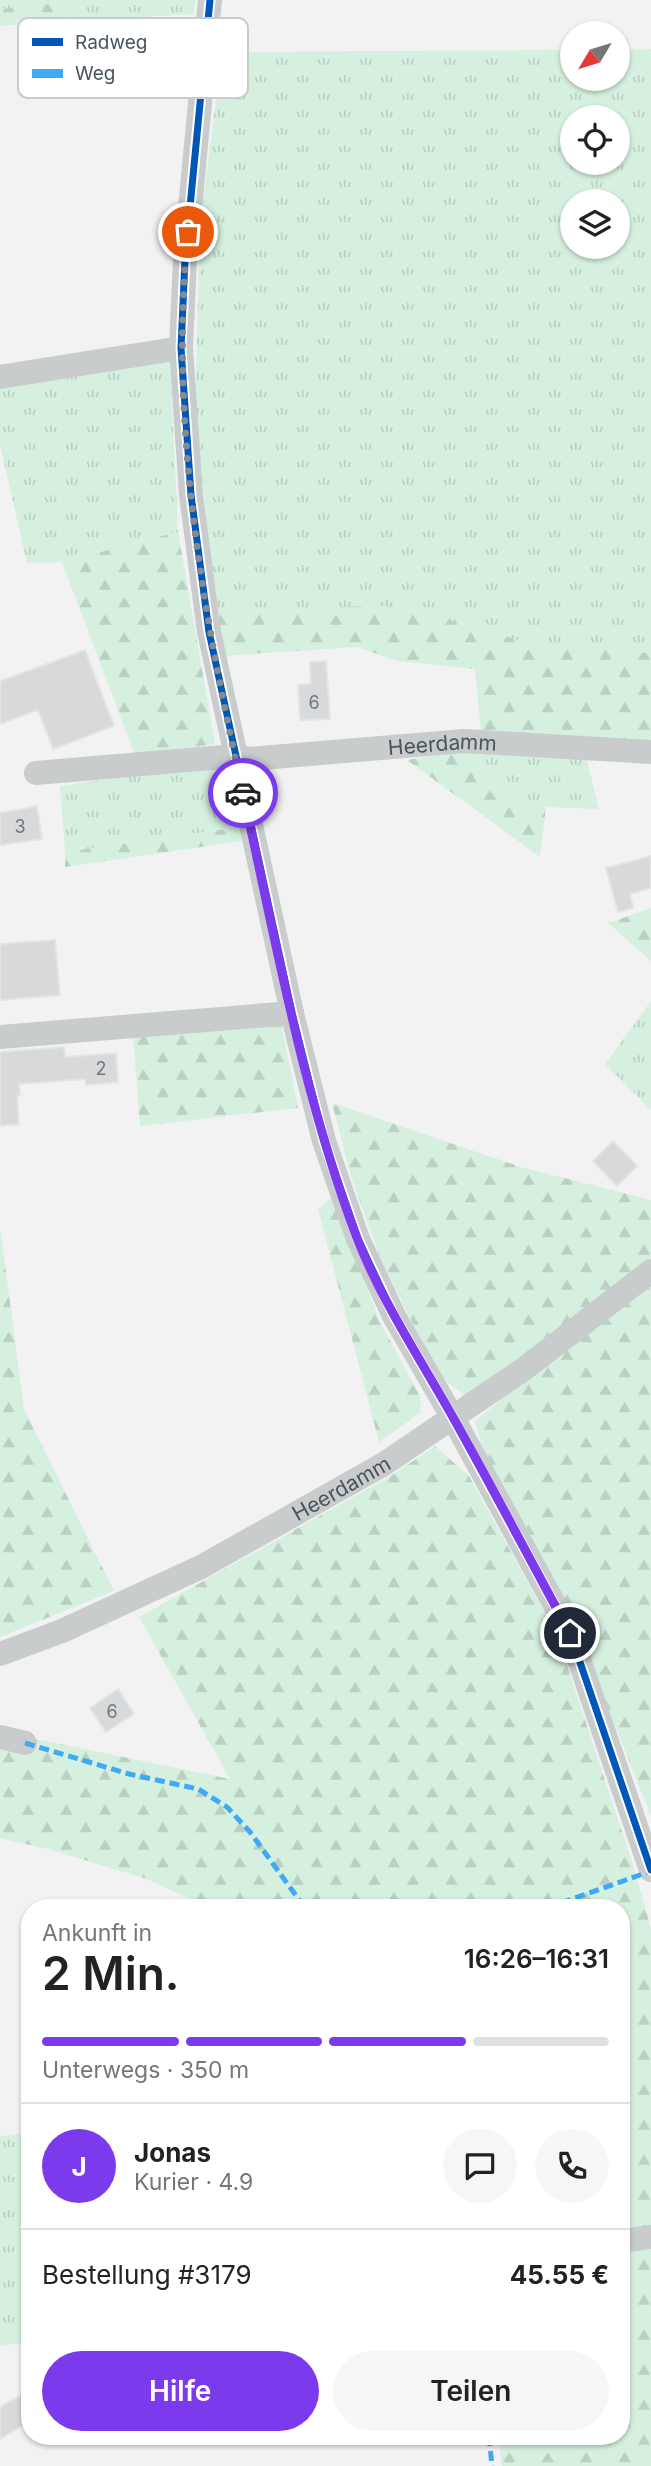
<!DOCTYPE html>
<html lang="de">
<meta charset="utf-8">
<style>
body{margin:0;font-family:Inter,sans-serif;background:#f6f6f6;color:#222;height:100vh;display:flex;flex-direction:column;font-size:26px;white-space:nowrap}
*{box-sizing:border-box;margin:0}
p{font-size:23px;color:#767676}
.icon{flex:none;width:38px;height:38px;fill:none;stroke:currentColor;stroke-width:2;stroke-linecap:round;stroke-linejoin:round}
.map{position:relative;flex:1;overflow:hidden}
.sheet{position:absolute;left:21px;top:1899px;width:609px;height:546px;display:flex;flex-direction:column;background:#fff;border-radius:28px;box-shadow:0 2px 5px #0004}
.sheet>*{flex:none}
.needle{width:46px;rotate:232deg}
.controls{position:absolute;left:560px;top:21px;display:grid;gap:14px}
.controls a{display:grid;place-items:center;width:70px;height:70px;border-radius:50%;background:#fff;box-shadow:0 2px 5px #0004;font-size:35px}
.pin{position:absolute;display:grid;place-items:center;width:60px;height:60px;color:#fff;margin:-30px;border:4px solid #fff;border-radius:50%;box-shadow:0 2px 7px #0007}
.courier{position:absolute;display:grid;place-items:center;width:70px;height:70px;margin:-35px;border:5px solid #7c3aed;border-radius:50%;background:#fff;color:#222;box-shadow:0 2px 9px #0007}
.overview em{font-style:normal;font-weight:600}
.overview div{display:flex;flex-direction:column-reverse}
.overview{display:flex;align-items:center;justify-content:space-between;height:119px;padding:0 21px}
h1{font-size:46px;font-weight:600;line-height:52px}
.bar{display:grid;grid-template-columns:repeat(4,1fr);gap:10px 7px;align-content:center;height:84px;padding:0 21px}
.bar i{height:9px;border-radius:5px;background:#e0e0e0}
.bar .current{background:#7c3aed}
.bar p{grid-column:span 4}
.line{display:flex;align-items:center;gap:18px;padding:0 21px;border-top:2px solid #e0e0e0}
.line div{flex:1}
.round{display:grid;place-items:center;flex:none;width:74px;height:74px;border-radius:37px;background:#f6f6f6}
.cta{display:flex;gap:14px;margin-top:auto;padding:14px 21px}
.cta a{flex:1;height:80px;border-radius:42px;background:#7c3aed;color:#fff;font-size:28px;font-weight:600;line-height:80px;text-align:center}
.cta a+a{background:#f6f6f6;color:#222}
.map>svg:first-child{display:block}
</style>
<div class="map">
<svg width="651" height="2466" viewBox="0 0 651 2466">
<defs>
<pattern id="grass-tufts" width="24" height="20" patternUnits="userSpaceOnUse" patternTransform="scale(1.75)"><rect width="24" height="20" fill="#d6f0df"/><path d="M3 7l-1-3M5 7V3M7 7l1-3M15 17l-1-3M17 17v-4M19 17l1-3" fill="none" stroke="#b9d0c2"/></pattern>
<pattern id="forest-firs" width="22" height="20" patternUnits="userSpaceOnUse" patternTransform="scale(1.75)"><rect width="22" height="20" fill="#d6f0df"/><path d="M5 1l3.5 6h-7zM16 11l3.5 6h-7z" fill="#b9d0c2"/></pattern>
</defs>
<rect width="100%" height="100%" fill="#f2f2f2"/>
<g fill="url(#grass-tufts)" fill-rule="evenodd">
<path d="M0,0H196L194,14L70,21L71,2L0,9Z"/>
<path d="M651,49V653L528,645L486,628L216,615L195,408L200,224L222,52L572,50V79H618V50ZM572,117H618V163H572ZM572,201H618V247H572Z"/>
<path d="M170,358L178,532L62,562L27,563L0,445V389Z"/>
<path d="M465,750L586,757L599,809L546,807L490,793Z"/>
<path d="M211,764L229,774L240,827L65,852L60,786Z"/>
<path d="M651,1001V1110L605,1064Z"/>
<path d="M30,2133V2342L0,2346V2136Z"/>
</g>
<g fill="url(#forest-firs)">
<path d="M71,2L70,21L0,26V9Z"/>
<path d="M178,532L215,744L135,755L62,562Z"/>
<path d="M379,605L486,628L528,645L651,653V742L481,732L475,669L397,661L357,647L221,656L216,615Z"/>
<path d="M465,750L491,793L546,807L540,857L407,760Z"/>
<path d="M240,827L242,841L65,867V852Z"/>
<path d="M651,908V961L608,923Z"/>
<path d="M281,1023L298,1108L140,1126L133,1034Z"/>
<path d="M332,1103L521,1167L651,1200V1258L516,1363L465,1396L439,1375L383,1265L352,1180Z"/>
<path d="M332,1197L380,1322L421,1398L420,1413L379,1442L318,1209Z"/>
<path d="M0,1227L24,1409L114,1591L0,1637Z"/>
<path d="M651,1283V1816L577,1630L483,1451L475,1421L526,1379Z"/>
<path d="M435,1446L469,1476L557,1635L632,1862L651,1928V2226L621,2231V1908L207,1907L147,1879L48,1849L0,1838V1751L7,1733L230,1779L139,1617L391,1476Z"/>
<path d="M651,2243V2466H502L498,2436H621V2247Z"/>
</g>
<g fill="#d8d9da" stroke="#e3e4e5" stroke-width="2">
<path d="M85,650L114,726L53,749L38,710L0,724V681Z"/>
<path d="M326,661L330,719L300,720L298,685L311,684L310,662Z"/>
<path d="M37,806L42,839L0,845V813Z"/>
<path d="M651,856V888L630,894L633,908L618,912L606,868Z"/>
<path d="M55,940L60,995L0,1000V944Z"/>
<path d="M64,1047L65,1057L116,1053L118,1082L86,1085L85,1079L19,1084L20,1095L17,1096L19,1124L0,1126V1052Z"/>
<path d="M613,1141L637,1166L617,1186L593,1161Z"/>
<path d="M118,1689L134,1714L106,1732L90,1708Z"/>
<path d="M23,2394L30,2405V2421L0,2439V2407Z"/>
</g>
<g fill="none" stroke-linecap="round" stroke-linejoin="round">
<g stroke="#c9cccd" stroke-width="24">
<path d="M210,0L185,259L181,348L191,495L209,632L292,1013L324,1141L358,1239L394,1316L453,1418L570,1633L651,1870"/>
<path d="M0,377L181,348"/>
<path id="s1" d="M36,773L235,756L250,759L464,741L651,752"/>
<path d="M0,1037L292,1013"/>
<path id="s2" d="M0,1654L62,1631L201,1567L384,1464L524,1369L651,1271"/>
<path d="M0,1737L25,1743"/>
<path d="M621,2241L651,2237"/>
</g>
<g stroke="#3fa9f5" stroke-width="5" stroke-dasharray="10 5" stroke-linecap="butt">
<path d="M25,1743L129,1774L198,1789L227,1807L250,1832L305,1908"/>
<path d="M547,1908L651,1871"/>
<path d="M489,2436L492,2466"/>
</g>
<defs>
<path id="cycleway" d="M210,0L185,259L181,348L191,495L209,632L292,1013L324,1141L358,1239L394,1316L453,1418L570,1633L651,1870"/>
</defs>
<use href="#cycleway" stroke="#fff" stroke-width="11"/>
<use href="#cycleway" stroke="#0057b8" stroke-width="7"/>
</g>
<g fill="none" stroke-linecap="round" stroke-linejoin="round">
<path stroke="#848c92" stroke-width="7" stroke-dasharray="0 12.6" d="M188,232C169,421 202,609 243,793"/>
<path stroke="#7c3aed" stroke-width="9" d="M243,793C276,942 303,1095 357,1238C382,1302 421,1360 454,1419C494,1490 531,1562 570,1633"/>
</g>
<g text-anchor="middle" dominant-baseline="central" stroke-width="6" stroke-linejoin="round" paint-order="stroke">
<g font-size="18" fill="#6e787e">
<text x="314" y="702">6</text>
<text x="20" y="826">3</text>
<text x="101" y="1068">2</text>
<text x="112" y="1711">6</text>
</g>
<g font-size="21" fill="#48555e" stroke="#fff">
<text stroke="none"><textPath href="#s1" startOffset="408">Heerdamm</textPath></text>
<text stroke="none"><textPath href="#s2" startOffset="380">Heerdamm</textPath></text>
</g>
</g>
<rect x="18" y="18" width="230" height="80" rx="10" fill="#fff" stroke="#c8cccf" stroke-width="2"/>
<rect x="32" y="38" width="31" height="8" fill="#0057b8"/>
<rect x="32" y="69" width="31" height="9" fill="#3fa9f5"/>
<g font-size="19" fill="#48555e">
<text x="75" y="49">Radweg</text>
<text x="75" y="80">Weg</text>
</g>
</svg>
<div class="controls">
<a><svg class="needle" viewBox="-14 -14 28 28"><path d="M0-13l5 13h-10z" fill="#e53935"/><path d="M0 13l5-13h-10z" fill="#767676"/></svg></a>
<a><svg class="icon" aria-label="locate" viewBox="0 0 24 24"><circle cx="12" cy="12" r="6"/><path d="M12 2v4M12 18v4M2 12h4M18 12h4"/></svg></a>
<a><svg class="icon" aria-label="layers" viewBox="0 0 24 24"><path d="M12 4l9 5-9 5-9-5zM3 14l9 5 9-5"/></svg></a>
</div>
<div class="pin" style="left:188px;top:232px;background:#ea580c"><svg class="icon" aria-label="bag" viewBox="0 0 24 24"><path d="M5 8h14l-1 12H6zM9 8a3 3 0 0 1 6 0"/></svg></div>
<div class="pin" style="left:570px;top:1633px;background:#1f2937"><svg class="icon" aria-label="home" viewBox="0 0 24 24"><path d="M3 11l9-7 9 7M6 9v11h12V9"/></svg></div>
<div class="courier" style="left:243px;top:793px"><svg class="icon" aria-label="car" viewBox="0 0 24 24"><path d="M5 17H2v-5l4-1 3-4h7l3 4 3 1v5h-3M9 17h6M6 11h13"/><circle cx="7" cy="17" r="2"/><circle cx="17" cy="17" r="2"/></svg></div>
<section class="sheet">
<div class="overview"><div><h1>2 Min.</h1><p>Ankunft in</p></div><em>16:26–16:31</em></div>
<div class="bar"><i class="current"></i><i class="current"></i><i class="current"></i><i></i><p>Unterwegs · 350 m</p></div>
<div class="line" style="height:126px"><b class="round" style="background:#7c3aed;color:#fff">J</b><div><b>Jonas</b><p>Kurier · 4.9</p></div><a class="round"><svg class="icon" aria-label="chat" viewBox="0 0 24 24"><path d="M4 5h16v11H9l-5 4z"/></svg></a><a class="round"><svg class="icon" aria-label="phone" viewBox="0 0 24 24"><path d="M5 4h4l2 5-3 2q2 4 5 5l2-3 5 2v4C11 20 4 13 5 4z"/></svg></a></div>
<div class="line" style="height:91px"><div>Bestellung #3179</div><b>45.55 €</b></div>
<div class="cta"><a>Hilfe</a><a>Teilen</a></div>
</section>
</div>
